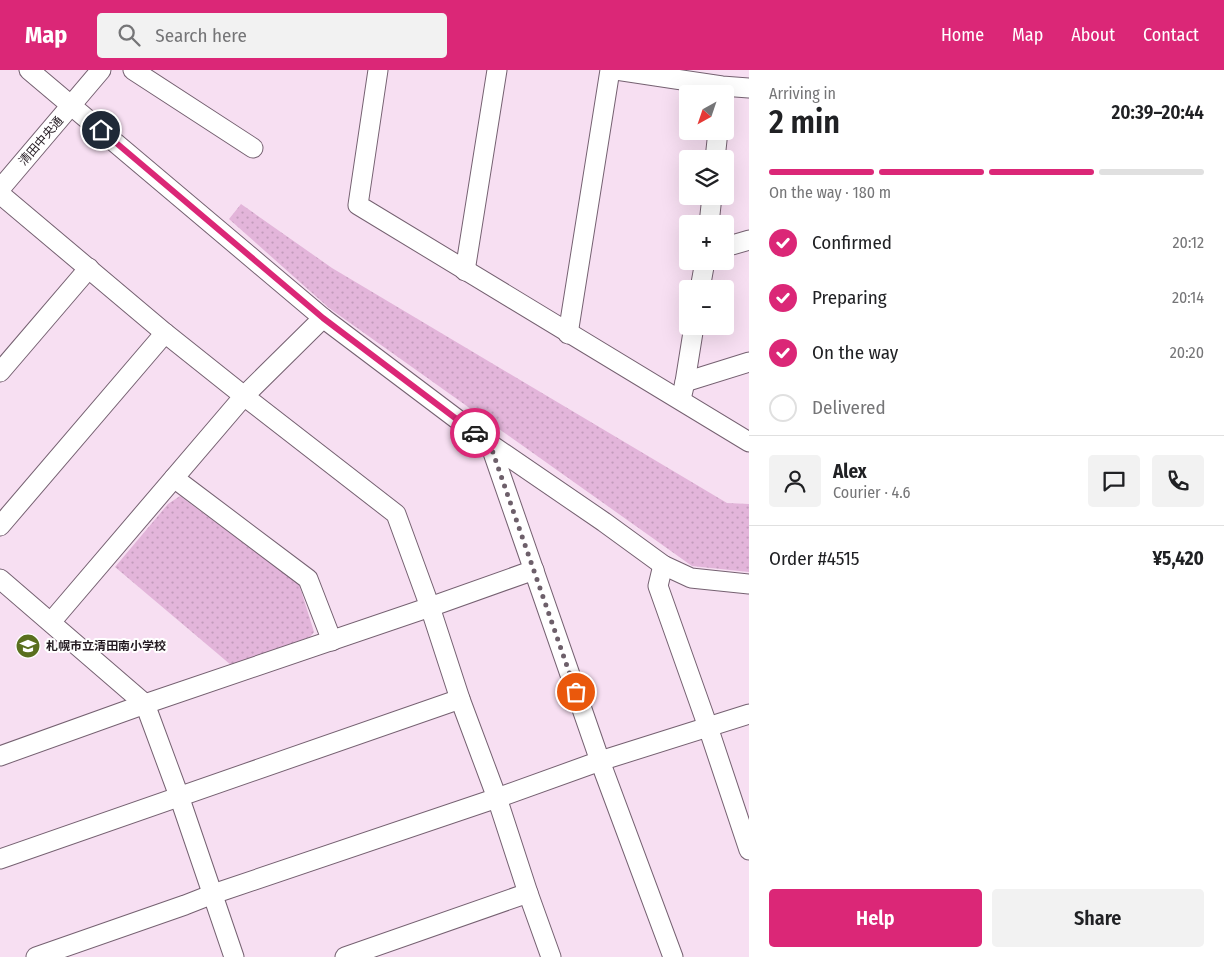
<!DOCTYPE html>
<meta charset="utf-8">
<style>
body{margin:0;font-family:"Fira Sans Condensed","Noto Sans JP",sans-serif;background:#f2f2f2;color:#202124;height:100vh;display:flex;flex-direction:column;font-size:19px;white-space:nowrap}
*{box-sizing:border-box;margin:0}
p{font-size:16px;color:#757577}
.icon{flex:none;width:28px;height:28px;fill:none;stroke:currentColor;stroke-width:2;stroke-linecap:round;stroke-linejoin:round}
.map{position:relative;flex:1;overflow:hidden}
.panel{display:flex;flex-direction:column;background:#fff;width:475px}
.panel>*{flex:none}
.needle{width:32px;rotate:220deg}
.fabs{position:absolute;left:679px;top:15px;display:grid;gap:10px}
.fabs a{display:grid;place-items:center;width:55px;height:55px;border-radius:5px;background:#fff;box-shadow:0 5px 20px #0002;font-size:25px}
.pin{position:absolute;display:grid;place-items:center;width:42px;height:42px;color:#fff;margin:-21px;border:2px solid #fff;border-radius:50%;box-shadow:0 1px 5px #0007}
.courier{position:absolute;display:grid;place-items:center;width:50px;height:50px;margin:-25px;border:4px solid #db2777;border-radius:50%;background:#fff;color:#222;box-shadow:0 1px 6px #0007}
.head em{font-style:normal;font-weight:600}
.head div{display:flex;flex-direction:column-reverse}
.head{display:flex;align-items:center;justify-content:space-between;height:85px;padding:0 20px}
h1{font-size:32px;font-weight:600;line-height:38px}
.bar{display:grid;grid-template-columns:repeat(4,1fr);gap:8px 5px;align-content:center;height:60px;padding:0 20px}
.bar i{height:6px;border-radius:4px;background:#e0e0e0}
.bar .on{background:#db2777}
.bar p{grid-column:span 4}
.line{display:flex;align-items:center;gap:12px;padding:0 20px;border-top:1px solid #e0e0e0}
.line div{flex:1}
.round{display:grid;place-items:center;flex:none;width:52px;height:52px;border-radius:5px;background:#f2f2f2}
ol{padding:0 20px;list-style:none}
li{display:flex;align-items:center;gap:15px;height:55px}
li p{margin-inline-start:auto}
li .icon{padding:5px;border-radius:50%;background:#db2777;color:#fff;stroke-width:4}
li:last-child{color:#757577}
li i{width:28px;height:28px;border:2px solid #e0e0e0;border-radius:50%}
.primary-button{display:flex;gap:10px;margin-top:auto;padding:10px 20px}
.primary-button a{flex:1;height:58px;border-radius:5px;background:#db2777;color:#fff;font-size:20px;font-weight:600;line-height:58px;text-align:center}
.primary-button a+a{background:#f2f2f2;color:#202124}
header{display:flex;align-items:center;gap:30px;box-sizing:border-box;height:70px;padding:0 25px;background:#db2777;color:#fff}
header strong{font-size:24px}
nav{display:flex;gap:28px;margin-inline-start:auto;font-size:18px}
.search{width:350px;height:45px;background:#f2f2f2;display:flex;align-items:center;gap:12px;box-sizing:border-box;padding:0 18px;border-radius:5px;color:#757577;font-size:19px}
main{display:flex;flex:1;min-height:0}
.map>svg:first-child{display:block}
</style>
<header>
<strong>Map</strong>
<div class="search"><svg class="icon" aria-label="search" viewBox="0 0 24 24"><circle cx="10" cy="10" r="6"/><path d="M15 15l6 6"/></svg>Search here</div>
<nav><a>Home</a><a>Map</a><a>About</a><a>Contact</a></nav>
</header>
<main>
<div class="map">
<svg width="749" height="887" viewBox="0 0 749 887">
<defs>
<pattern id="grass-dots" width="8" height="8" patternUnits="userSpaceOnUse" patternTransform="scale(1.25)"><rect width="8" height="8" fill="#e3b5da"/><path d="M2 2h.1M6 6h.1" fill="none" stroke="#c29bbb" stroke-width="1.8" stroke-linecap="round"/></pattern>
</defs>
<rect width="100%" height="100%" fill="#f7dff2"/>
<g fill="url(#grass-dots)">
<path d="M241,134L332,198L727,433L749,434V502L692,496L329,238L229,149Z"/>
<path d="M180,426L299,514L314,562L310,567L231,595L115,497L168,434Z"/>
</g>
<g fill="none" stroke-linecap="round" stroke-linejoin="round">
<defs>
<g id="minor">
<path d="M29,0L323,248L490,374L600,691L673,887"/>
<path d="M133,0L253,78"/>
<path d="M378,0L358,135L749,372"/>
<path d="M616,0L722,16L749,18"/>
<path d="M715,89L718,61"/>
<path d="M0,119L101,0"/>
<path d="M0,124L165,263L244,326L396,444L430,537L460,629L497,728L528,823L551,887"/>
<path d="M709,154L712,126"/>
<path d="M725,177L749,170"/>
<path d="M465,201L497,0"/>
<path d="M700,219L705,191"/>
<path d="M568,264L610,0"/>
<path d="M0,302L89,198"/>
<path d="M685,312L749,292"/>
<path d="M681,329L685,312L694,256"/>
<path d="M490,374L604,452L663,495L691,508L749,514"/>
<path d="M174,408L308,509L332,571"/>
<path d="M0,456L165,263"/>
<path d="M663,495L658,516L708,657L749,780"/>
<path d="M0,509L145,634L179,726L234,887"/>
<path d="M51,552L244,326L323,248"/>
<path d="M0,686L145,634L430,537L534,500"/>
<path d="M0,789L460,629"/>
<path d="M36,887L185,835L213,824L497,728L600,691L749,644"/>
<path d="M345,887L528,823"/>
</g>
</defs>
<use href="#minor" stroke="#756171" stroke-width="21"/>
<use href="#minor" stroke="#fff" stroke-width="19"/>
</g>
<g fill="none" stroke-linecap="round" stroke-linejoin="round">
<path stroke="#6d5f6a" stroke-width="5" stroke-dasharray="0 9" d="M475,363L490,374L576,622"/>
<path stroke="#db2777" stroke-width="6" d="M101,60L323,248L475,363"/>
</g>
<defs>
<symbol id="school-disc" viewBox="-11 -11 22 22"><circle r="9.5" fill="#5a6f1e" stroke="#fff"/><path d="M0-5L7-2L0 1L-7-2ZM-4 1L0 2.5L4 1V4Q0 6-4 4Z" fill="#fff"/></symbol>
</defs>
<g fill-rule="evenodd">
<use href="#school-disc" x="14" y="562" width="28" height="28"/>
</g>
<g text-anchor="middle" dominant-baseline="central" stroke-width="4" stroke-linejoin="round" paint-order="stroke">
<g font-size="12" fill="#231a21" stroke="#fff">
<text transform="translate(41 71) rotate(-49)">清田中央通</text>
</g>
<g font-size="12" font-weight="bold" fill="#231a21" stroke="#fff" text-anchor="start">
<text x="46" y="576">札幌市立清田南小学校</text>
</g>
</g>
</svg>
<div class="fabs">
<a><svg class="needle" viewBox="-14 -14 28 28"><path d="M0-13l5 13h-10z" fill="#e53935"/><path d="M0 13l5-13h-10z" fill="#757577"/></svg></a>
<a><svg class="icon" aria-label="layers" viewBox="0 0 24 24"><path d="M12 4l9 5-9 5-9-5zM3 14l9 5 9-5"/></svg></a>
<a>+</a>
<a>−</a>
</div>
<div class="pin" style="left:576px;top:622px;background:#ea580c"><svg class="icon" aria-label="bag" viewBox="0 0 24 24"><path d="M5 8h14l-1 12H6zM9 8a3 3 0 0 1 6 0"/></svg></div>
<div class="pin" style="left:101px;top:60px;background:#1f2937"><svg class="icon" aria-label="home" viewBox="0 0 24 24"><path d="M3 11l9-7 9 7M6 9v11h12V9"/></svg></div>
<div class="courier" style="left:475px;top:363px"><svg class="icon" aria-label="car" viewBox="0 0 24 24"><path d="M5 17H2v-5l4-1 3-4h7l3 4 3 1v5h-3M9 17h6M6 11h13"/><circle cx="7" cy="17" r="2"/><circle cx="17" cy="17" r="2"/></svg></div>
</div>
<section class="panel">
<div class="head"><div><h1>2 min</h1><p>Arriving in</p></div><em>20:39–20:44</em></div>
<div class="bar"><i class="on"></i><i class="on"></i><i class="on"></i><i></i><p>On the way · 180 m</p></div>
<ol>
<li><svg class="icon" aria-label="check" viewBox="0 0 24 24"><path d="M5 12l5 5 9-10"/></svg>Confirmed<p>20:12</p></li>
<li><svg class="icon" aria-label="check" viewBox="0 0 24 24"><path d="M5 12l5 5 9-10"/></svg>Preparing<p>20:14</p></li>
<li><svg class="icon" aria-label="check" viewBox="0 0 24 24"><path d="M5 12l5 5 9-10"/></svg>On the way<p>20:20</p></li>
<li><i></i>Delivered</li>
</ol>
<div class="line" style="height:90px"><a class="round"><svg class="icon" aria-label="person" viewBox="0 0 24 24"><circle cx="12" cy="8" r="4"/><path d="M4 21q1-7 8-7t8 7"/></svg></a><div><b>Alex</b><p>Courier · 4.6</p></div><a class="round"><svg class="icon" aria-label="chat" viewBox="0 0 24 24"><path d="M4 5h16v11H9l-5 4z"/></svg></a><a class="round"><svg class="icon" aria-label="phone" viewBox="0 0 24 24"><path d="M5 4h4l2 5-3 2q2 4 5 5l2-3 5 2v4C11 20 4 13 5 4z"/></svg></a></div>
<div class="line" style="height:65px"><div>Order #4515</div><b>¥5,420</b></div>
<div class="primary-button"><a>Help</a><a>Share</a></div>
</section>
</main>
